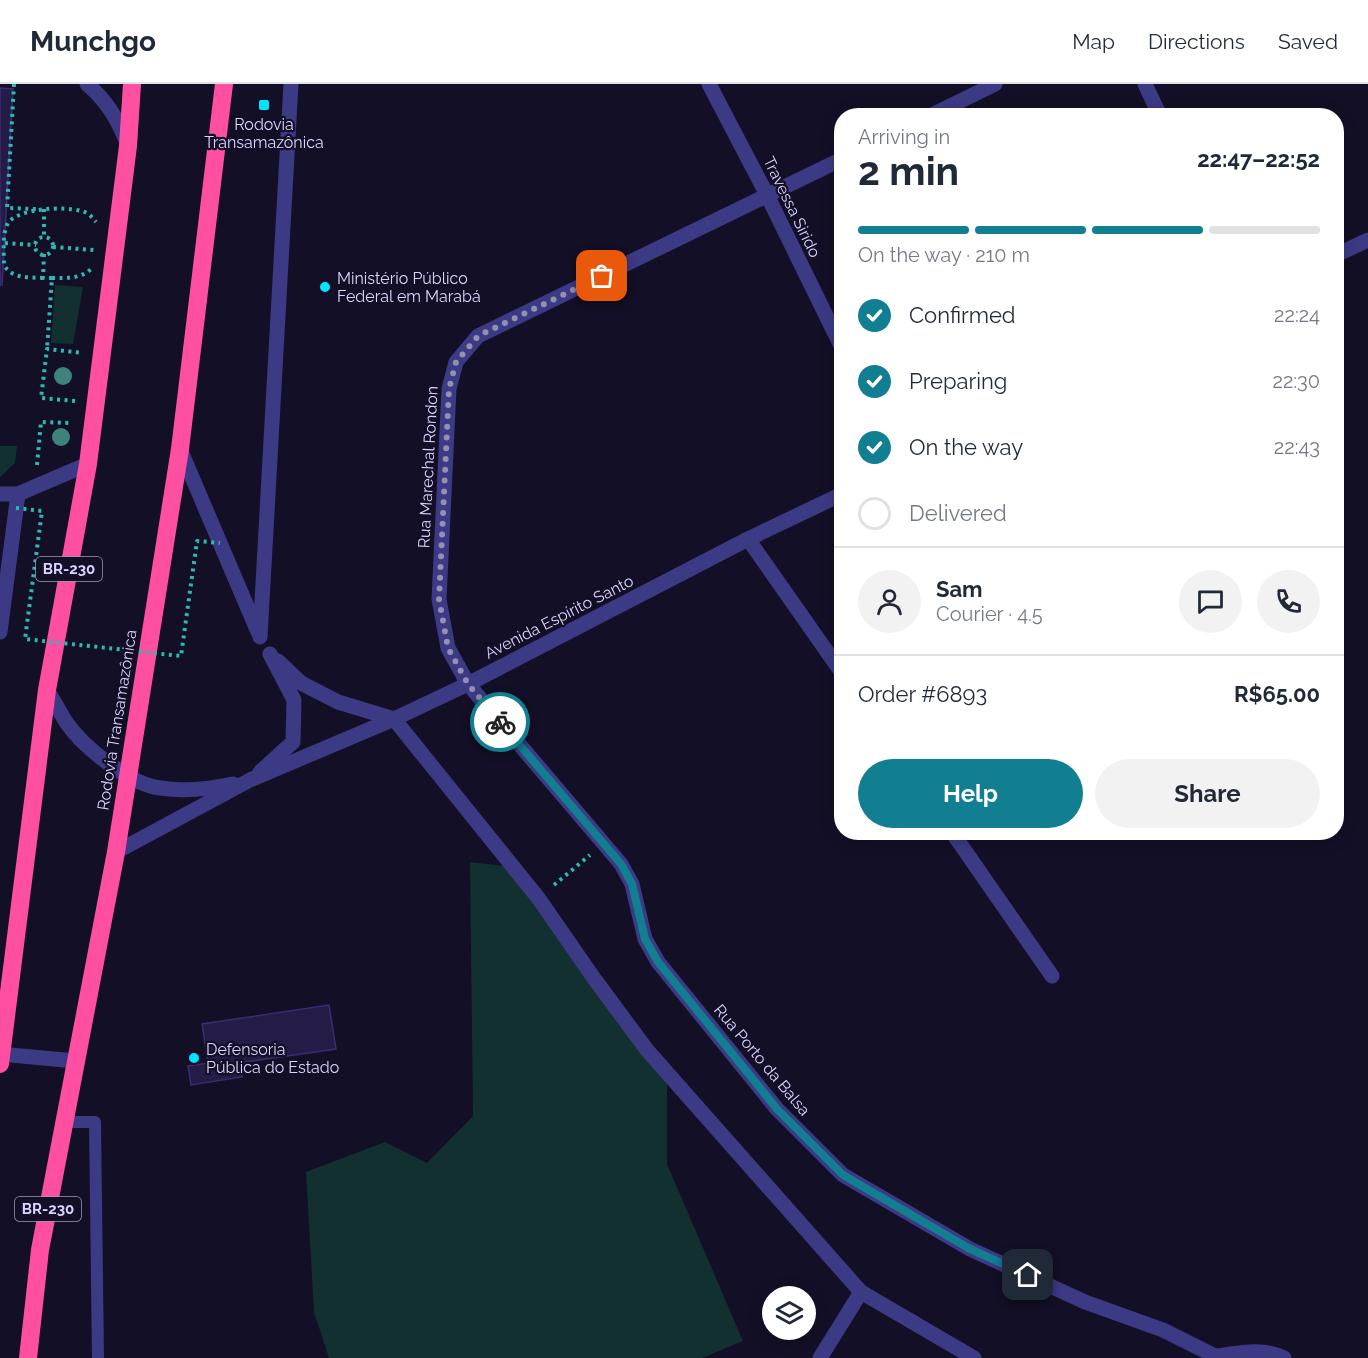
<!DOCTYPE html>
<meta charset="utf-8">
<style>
body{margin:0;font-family:Raleway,sans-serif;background:#f2f2f3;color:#1f2937;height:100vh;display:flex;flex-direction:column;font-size:22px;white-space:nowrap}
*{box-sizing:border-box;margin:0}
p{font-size:20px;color:#747a83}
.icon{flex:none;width:33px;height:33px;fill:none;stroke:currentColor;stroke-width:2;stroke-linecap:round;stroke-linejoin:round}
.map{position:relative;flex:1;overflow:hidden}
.sheet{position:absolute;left:834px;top:24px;width:510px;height:732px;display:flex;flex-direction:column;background:#fff;border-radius:24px;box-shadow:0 3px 15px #0003}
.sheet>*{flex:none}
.fabs{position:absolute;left:762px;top:1202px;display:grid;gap:12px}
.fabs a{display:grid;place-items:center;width:54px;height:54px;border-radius:50%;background:#fff;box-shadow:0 3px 15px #0003;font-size:30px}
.pin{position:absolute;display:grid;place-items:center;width:51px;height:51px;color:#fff;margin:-26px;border-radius:12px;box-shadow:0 3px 9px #0006}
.courier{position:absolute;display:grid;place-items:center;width:60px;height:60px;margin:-30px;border:4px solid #117e91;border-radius:50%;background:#fff;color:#222;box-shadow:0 2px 8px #0007}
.head em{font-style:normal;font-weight:700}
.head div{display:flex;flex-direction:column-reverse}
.head{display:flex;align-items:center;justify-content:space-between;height:102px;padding:0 24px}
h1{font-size:39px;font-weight:700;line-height:45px}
.bar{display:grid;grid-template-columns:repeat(4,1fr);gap:9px 6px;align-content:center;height:72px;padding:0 24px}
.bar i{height:8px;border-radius:4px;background:#e0e1e3}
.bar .selected{background:#117e91}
.bar p{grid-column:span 4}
.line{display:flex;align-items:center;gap:15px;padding:0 24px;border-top:2px solid #e0e1e3}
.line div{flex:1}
.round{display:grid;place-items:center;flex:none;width:63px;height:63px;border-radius:32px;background:#f2f2f3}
ol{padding:0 24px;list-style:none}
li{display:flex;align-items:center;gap:18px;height:66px}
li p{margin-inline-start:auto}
li .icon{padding:6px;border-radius:50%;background:#117e91;color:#fff;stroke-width:4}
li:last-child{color:#747a83}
li i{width:33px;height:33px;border:3px solid #e0e1e3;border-radius:50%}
.primary-button{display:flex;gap:12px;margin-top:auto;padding:12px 24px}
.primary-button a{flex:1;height:69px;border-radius:36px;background:#117e91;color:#fff;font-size:24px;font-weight:700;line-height:69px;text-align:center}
.primary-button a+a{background:#f2f2f3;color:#1f2937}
header{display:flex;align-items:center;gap:36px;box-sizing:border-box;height:84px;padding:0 30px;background:#fff;border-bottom:2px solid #e0e1e3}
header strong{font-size:28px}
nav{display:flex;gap:33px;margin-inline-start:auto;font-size:21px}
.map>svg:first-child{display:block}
</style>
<header>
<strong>Munchgo</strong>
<nav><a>Map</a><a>Directions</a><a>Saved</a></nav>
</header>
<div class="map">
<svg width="1368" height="1274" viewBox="0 0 1368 1274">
<rect width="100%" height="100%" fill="#130f26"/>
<g fill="#12302f">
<path d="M55,201L83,203L73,260L51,259Z"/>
<path d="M0,362H17L15,379L0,393Z"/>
<path d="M470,778L513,783L667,989V1080L743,1257L702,1274H329L314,1228L306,1088L385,1058L427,1079L473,1032Z"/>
</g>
<g fill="#241b47" stroke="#3b2d73" stroke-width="1.5">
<path d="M0,4L13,5L2,201H0Z"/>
<path d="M329,921L336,965L239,979L242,993L191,1001L188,982L208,979L202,940Z"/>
</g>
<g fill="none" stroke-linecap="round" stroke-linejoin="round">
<g stroke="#2fb8b0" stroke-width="4" stroke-dasharray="3 4.5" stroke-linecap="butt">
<path d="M14,0L7,124L36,125"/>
<path d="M44,125V153"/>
<circle cx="44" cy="162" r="9"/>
<path d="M5,159L36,161"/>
<path d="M53,163L94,166"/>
<path d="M44,170L43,194H52L47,265"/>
<path d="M43,194C28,193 12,195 4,181C4,169 2,149 8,139C19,124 64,122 81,127C88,128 92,133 96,138"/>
<path d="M52,194C67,194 80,195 91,185"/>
<path d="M75,317L41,314L47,265L83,269"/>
<path d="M37,381L41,338L72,339"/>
<path d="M554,801L590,771"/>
</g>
<path stroke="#3d3a85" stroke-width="12" d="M64,1038H95L98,1274"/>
<g stroke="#3d3a85" stroke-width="15">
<path d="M87,0C108,18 118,36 128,61"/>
<path d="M709,0L767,111L842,264"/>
<path d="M1145,0L1160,32"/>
<path d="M930,32L995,0"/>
<path d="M842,75L478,252L456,278L449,305L439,515L448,564L468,600L621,780L632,800L645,855L658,878L777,1025L843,1091L970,1165L1085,1218L1163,1246L1219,1274"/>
<path d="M1336,171L1368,156"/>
<path d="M180,365L258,548"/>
<path d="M0,410H18L88,380"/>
<path d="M748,455L842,589"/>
<path d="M0,548L18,410"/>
<path d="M260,553L291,0"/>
<path d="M278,577L301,599L338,618L394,635"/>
<path d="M47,606C54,617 60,628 66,638C83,663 129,700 160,704C185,708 209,705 233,700"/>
<path d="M394,635L539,815L593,893L647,966L861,1208L974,1274"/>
<path d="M260,688L293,658L294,616L270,570"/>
<path d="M952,748L1052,892"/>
<path d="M116,768L250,696L394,635L468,600L748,455L842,410"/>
<path d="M0,970L75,977"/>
<path d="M1217,1272C1240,1269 1262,1263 1284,1274"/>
<path d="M820,1274L861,1208"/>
</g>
<g stroke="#ff4fa3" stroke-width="18">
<path d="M0,980L47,606L88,380L128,62L132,0"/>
<path d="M28,1274L40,1166L116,768L180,365L224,0"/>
</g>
<path stroke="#2fb8b0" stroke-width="4" stroke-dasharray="3 4.5" stroke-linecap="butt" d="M16,424L42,427L25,555L181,572L197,457L220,459"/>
</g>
<g fill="#3d827b">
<circle cx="63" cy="292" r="9"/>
<circle cx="61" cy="353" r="9"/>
</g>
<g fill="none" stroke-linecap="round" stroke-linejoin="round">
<path stroke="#948fb3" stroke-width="6" stroke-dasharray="0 10.8" d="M500,638L468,600L448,564L439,515L449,305L456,278L478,252L602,192"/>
<path stroke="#117e91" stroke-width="8" d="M500,638L621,780L632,800L645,855L658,878L777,1025L843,1091L970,1165L1028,1191"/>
</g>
<g fill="#00e5ff" stroke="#130f26" stroke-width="2">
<rect x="258" y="15" width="12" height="12" rx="3"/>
<circle cx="325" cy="203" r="6"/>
<circle cx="194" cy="974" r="6"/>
</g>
<g text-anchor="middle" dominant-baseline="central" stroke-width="4.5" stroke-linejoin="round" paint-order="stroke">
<g fill="#130f26" stroke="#9e99be" stroke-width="1.5">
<rect x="36" y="473" width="66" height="24" rx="4.5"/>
<rect x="15" y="1113" width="66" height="24" rx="4.5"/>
</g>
<g font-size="15" font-weight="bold" fill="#d9d4ff">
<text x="69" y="485">BR-230</text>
<text x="48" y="1125">BR-230</text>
</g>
<g font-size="16" fill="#d9d4ff" stroke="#130f26" text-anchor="start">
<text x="264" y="40" text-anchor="middle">Rodovia<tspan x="264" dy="18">Transamazônica</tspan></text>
<text x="337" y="194">Ministério Público<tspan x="337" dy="18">Federal em Marabá</tspan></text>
<text x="206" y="965">Defensoria<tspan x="206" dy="18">Pública do Estado</tspan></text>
</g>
<g font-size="16" fill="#d9d4ff" stroke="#130f26">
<text transform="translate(792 123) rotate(64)">Travessa Sirido</text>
<text transform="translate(428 383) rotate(-87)">Rua Marechal Rondon</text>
<text transform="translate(559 533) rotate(-27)">Avenida Espírito Santo</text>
<text transform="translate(117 636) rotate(-81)">Rodovia Transamazônica</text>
<text transform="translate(762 976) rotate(50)">Rua Porto da Balsa</text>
</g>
</g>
</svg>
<div class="fabs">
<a><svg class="icon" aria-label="layers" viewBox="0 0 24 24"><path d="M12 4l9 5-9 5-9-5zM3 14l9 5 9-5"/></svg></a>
</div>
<div class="pin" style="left:602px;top:192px;background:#ea580c"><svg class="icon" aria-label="bag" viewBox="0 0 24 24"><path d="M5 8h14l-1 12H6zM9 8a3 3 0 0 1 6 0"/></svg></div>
<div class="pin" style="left:1028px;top:1191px;background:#1f2937"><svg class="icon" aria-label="home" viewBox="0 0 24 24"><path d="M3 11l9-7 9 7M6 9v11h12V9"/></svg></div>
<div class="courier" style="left:500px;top:638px"><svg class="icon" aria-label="bike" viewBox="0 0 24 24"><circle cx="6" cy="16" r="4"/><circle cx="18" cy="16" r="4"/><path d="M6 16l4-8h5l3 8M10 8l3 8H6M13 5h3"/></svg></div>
<section class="sheet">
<div class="head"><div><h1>2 min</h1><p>Arriving in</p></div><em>22:47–22:52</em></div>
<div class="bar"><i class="selected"></i><i class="selected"></i><i class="selected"></i><i></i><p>On the way · 210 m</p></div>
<ol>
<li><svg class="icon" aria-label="check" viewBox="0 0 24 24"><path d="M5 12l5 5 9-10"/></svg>Confirmed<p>22:24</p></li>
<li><svg class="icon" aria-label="check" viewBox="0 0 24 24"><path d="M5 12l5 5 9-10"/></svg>Preparing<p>22:30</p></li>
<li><svg class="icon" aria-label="check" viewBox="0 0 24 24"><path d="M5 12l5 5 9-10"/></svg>On the way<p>22:43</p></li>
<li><i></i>Delivered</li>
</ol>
<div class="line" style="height:108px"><a class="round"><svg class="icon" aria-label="person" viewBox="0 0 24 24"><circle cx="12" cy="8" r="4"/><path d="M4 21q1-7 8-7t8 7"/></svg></a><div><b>Sam</b><p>Courier · 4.5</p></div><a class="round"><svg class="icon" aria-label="chat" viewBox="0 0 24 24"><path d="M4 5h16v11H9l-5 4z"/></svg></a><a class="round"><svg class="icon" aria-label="phone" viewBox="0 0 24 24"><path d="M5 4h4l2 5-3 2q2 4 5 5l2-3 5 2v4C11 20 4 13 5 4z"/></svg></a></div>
<div class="line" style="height:78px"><div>Order #6893</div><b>R$65.00</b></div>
<div class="primary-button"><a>Help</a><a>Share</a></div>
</section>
</div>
